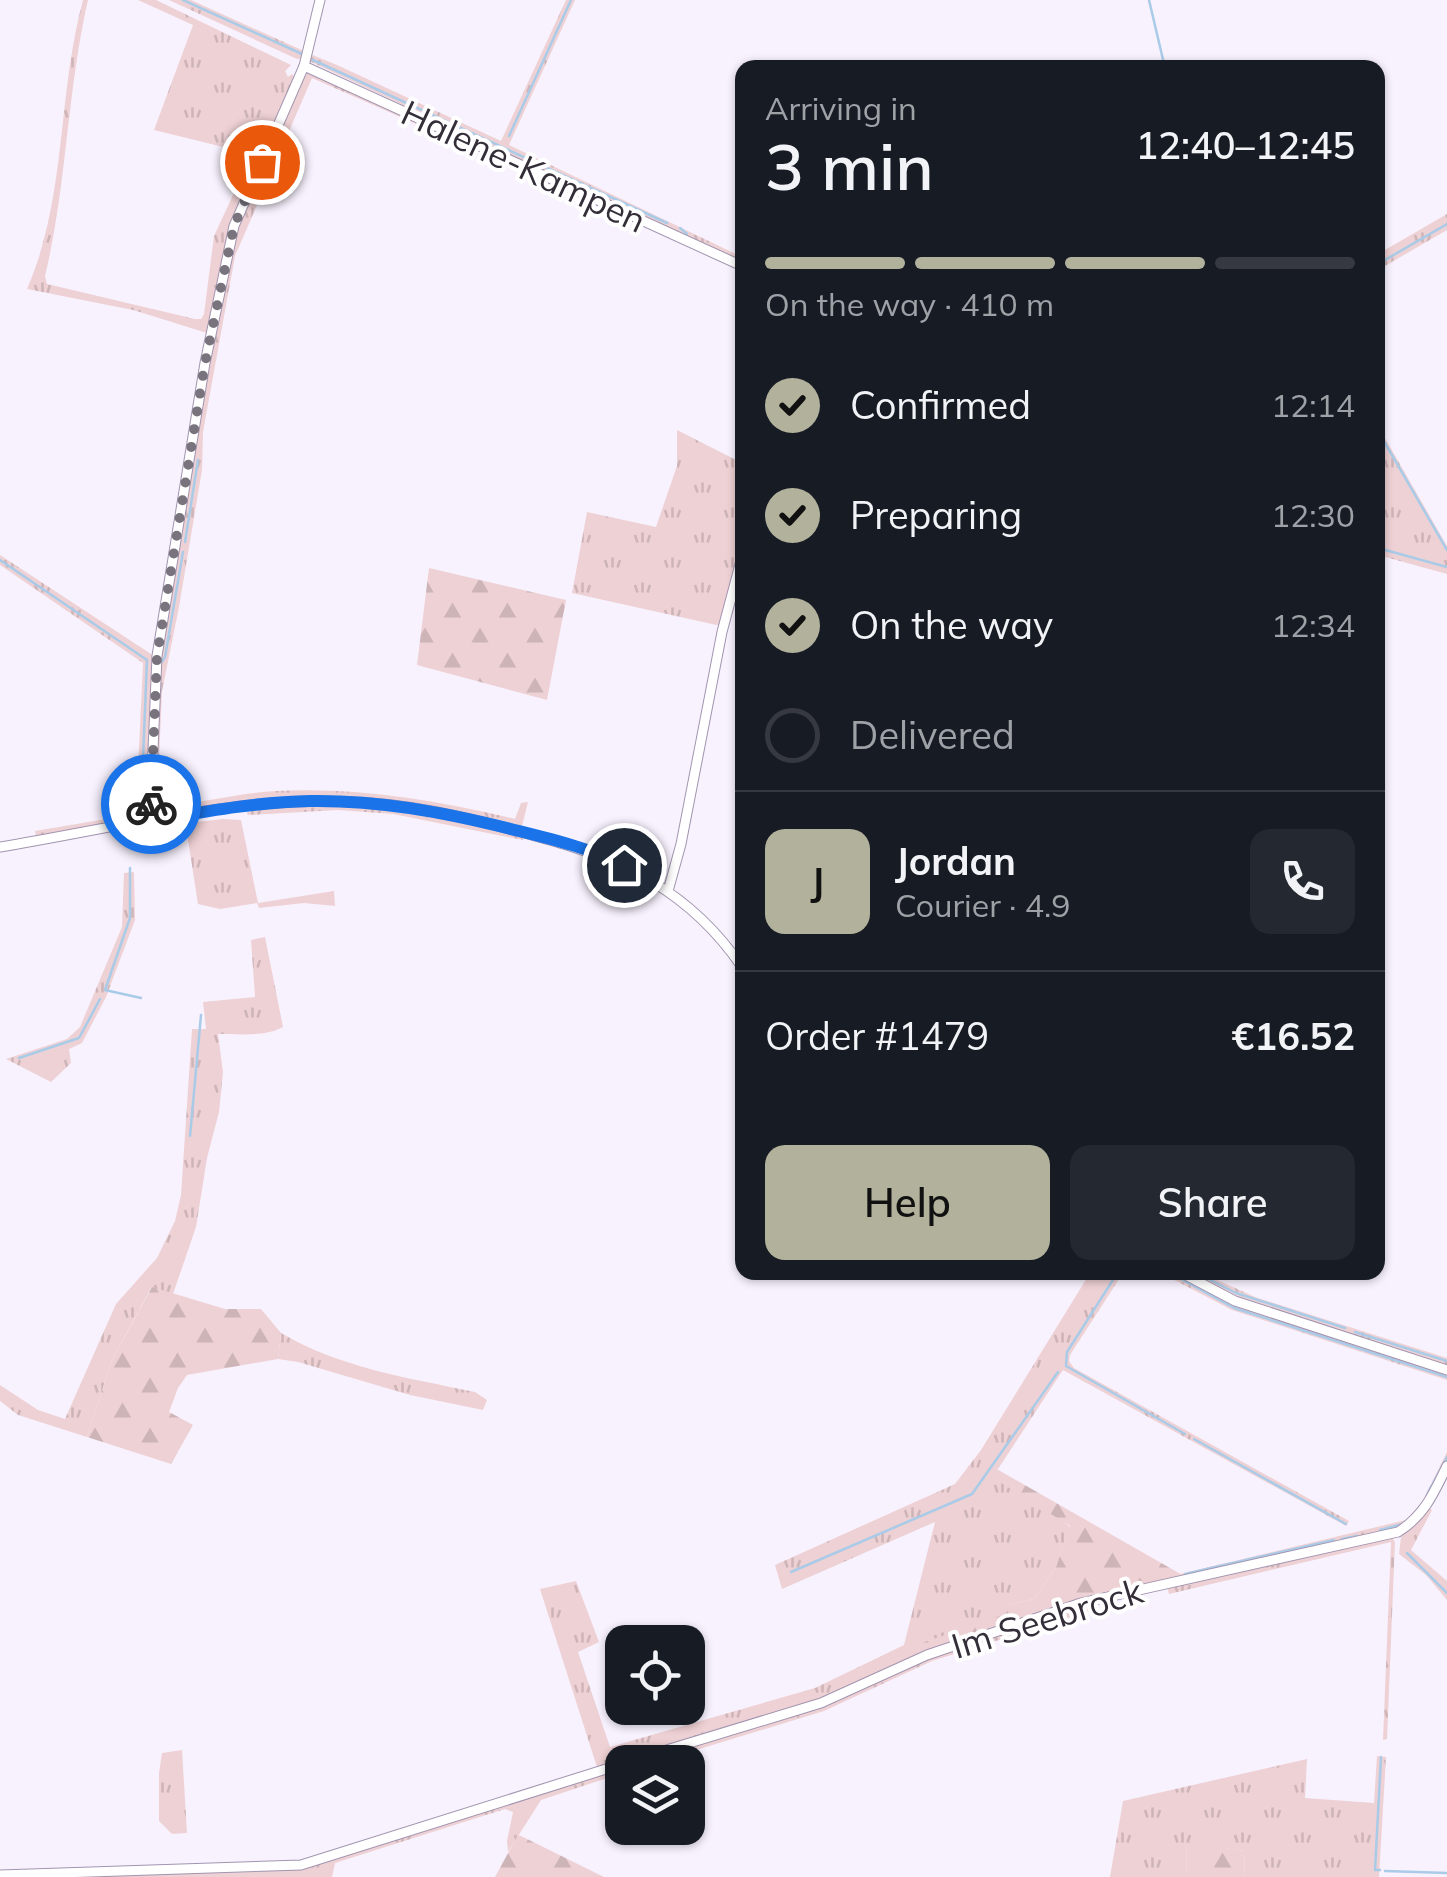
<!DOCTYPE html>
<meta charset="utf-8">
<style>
body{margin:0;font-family:Mulish,sans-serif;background:#242831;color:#f1f3f6;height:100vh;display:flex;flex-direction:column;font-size:38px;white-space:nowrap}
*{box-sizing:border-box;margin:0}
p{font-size:32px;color:#9ea1a6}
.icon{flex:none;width:55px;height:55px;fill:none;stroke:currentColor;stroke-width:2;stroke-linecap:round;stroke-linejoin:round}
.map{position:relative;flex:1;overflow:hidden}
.side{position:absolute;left:735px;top:60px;width:650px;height:1220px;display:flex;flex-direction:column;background:#171b24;border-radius:20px;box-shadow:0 2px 8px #0004}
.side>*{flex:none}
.tools{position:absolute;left:605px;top:1625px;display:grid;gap:20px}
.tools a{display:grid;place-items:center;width:100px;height:100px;border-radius:20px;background:#171b24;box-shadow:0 2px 8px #0004;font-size:50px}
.pin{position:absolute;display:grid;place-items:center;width:85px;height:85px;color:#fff;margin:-42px;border:5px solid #fff;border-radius:50%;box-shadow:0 2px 10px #0007}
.courier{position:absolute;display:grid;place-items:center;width:100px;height:100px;margin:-50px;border:8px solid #1a73e8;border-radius:50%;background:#fff;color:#222;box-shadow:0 2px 12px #0007}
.head em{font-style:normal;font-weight:600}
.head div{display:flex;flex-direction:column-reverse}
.head{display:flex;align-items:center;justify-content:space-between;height:170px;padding:0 30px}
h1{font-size:65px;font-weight:600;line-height:75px}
.bar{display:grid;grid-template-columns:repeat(4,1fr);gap:15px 10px;align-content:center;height:120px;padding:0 30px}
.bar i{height:12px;border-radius:8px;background:#363941}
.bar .active{background:#b2b29c}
.bar p{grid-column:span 4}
.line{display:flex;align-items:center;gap:25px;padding:0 30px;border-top:2px solid #363941}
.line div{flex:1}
.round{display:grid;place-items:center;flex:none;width:105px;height:105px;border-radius:20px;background:#242831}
ol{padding:0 30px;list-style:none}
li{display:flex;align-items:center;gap:30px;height:110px}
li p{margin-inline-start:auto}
li .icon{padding:10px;border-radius:50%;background:#b2b29c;color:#111;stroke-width:4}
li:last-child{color:#9ea1a6}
li i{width:55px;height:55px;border:5px solid #363941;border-radius:50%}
.cta{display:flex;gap:20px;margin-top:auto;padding:20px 30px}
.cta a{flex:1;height:115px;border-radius:20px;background:#b2b29c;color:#111;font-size:40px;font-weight:600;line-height:115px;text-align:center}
.cta a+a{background:#242831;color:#f1f3f6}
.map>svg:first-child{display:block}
</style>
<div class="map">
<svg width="1447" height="1877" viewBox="0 0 1447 1877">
<defs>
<pattern id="grass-tufts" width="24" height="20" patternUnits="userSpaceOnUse" patternTransform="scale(2.5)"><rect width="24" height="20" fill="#eed1d4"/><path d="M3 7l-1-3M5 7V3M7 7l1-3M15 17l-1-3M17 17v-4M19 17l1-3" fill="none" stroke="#cdb4b7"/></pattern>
<pattern id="forest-firs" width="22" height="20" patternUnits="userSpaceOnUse" patternTransform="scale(2.5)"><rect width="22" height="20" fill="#eed1d4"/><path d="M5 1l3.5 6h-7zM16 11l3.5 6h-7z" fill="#cdb4b7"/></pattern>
</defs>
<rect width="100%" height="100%" fill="#f8f2fe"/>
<g fill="url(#grass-tufts)">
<path d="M83,0H88C67,91 67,185 45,276L47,284L195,319H201L204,314L214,236L252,154L154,130L193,25L138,0H156L291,65L285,71L288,77L292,74L295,78L232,224L207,333L133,310L27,289C67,197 57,96 83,0Z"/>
<path d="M169,0H191L306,52L303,58L297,59Z"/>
<path d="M566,0H575L509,145L742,257V264L309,61L310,54L337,65L501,141Z"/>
<path d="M306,72L654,229L312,78L235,256L203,432L202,470L179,607L162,691L158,785L161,806C199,804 238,793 276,791C358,787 436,800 515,819L521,803L528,802L522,826L430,807L340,797L281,798L159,814L154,809L157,681L213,336L237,226Z"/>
<path d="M1447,214V230L1378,270V254Z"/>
<path d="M1378,426L1447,546V574L1378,555Z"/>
<path d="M677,430L742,463V547L721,626L572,593L587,512L656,527L677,466Z"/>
<path d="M0,555L154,656L147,812L143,818L36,836L35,831L136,814L143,663L0,565Z"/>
<path d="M342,805L433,815L522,835L523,840L393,814L338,810L248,815L247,812L272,807Z"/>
<path d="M223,819L241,820L258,903L334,891L335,906L304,903L259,908L257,903L220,909L198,904L186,827L188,823Z"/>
<path d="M134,872L135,920L106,997L82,1043L69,1049L71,1063L51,1082L6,1059L67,1039L80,1027L122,927L124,873Z"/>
<path d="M265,937L283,1027C265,1037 239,1034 218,1034L223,1072L219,1112L207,1158L196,1227L173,1294L151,1288L112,1360L87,1437L18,1415L0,1401V1385L38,1410L65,1419L116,1304L157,1258L175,1221L181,1195L192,1029H206L203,1002L255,997L251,940Z"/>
<path d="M1090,1273H1123L1070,1355L1069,1361L1074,1368L1349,1521L1346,1526L1063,1370L998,1469L995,1468L1070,1527L1056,1567L1034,1599L1010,1604L1007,1614L818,1701L600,1768L597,1767L540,1589L576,1581L599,1642L578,1652L610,1747L815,1688L904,1645L935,1522L782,1589L775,1565L955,1484L981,1450Z"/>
<path d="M1161,1273H1174L1230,1302L1447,1374V1380L1232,1310Z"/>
<path d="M1189,1273H1202L1255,1297L1447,1358V1365L1248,1301Z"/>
<path d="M281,1333C340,1368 409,1378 475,1392L487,1400L483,1410L410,1395L298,1362L278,1359Z"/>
<path d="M1447,1452V1461L1417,1515L1393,1530L1184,1576L1180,1574L1406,1520L1422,1502Z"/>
<path d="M1429,1508L1432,1510L1411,1550L1447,1581V1600L1426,1575L1399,1554L1401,1537Z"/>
<path d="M1391,1536L1395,1542L1387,1739L1383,1740L1391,1542L1169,1594L1167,1587Z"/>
<path d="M1089,1604L1091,1611L932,1661L824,1711L657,1762H635L821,1706L929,1657Z"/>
<path d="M182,1750L187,1833L172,1834L159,1821V1773L162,1753Z"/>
<path d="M1377,1756L1386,1757L1379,1877H1244L1245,1851L1187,1843L1186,1877H1110L1123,1801L1307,1759L1305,1798L1374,1803Z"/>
<path d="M622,1766V1773L541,1800L508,1852L507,1841L513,1812L505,1809L335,1863L332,1877H45L253,1872L302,1867Z"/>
</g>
<g fill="url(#forest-firs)">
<path d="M429,568L566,600L547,700L417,665Z"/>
<path d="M152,1287L225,1309H261L281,1333L278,1359L187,1375L178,1388L169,1412L193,1425L171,1464L87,1437L112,1360Z"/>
<path d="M995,1468L1184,1576L924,1652L922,1643L1006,1614L1010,1604L1034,1599L1056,1567L1070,1526L990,1476Z"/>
<path d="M518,1835L521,1836L604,1877H495Z"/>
<path d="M1187,1842L1245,1851L1244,1877H1186Z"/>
</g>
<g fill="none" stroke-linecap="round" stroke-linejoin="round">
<g stroke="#a9cbe8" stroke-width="2.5">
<path d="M183,0L302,54"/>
<path d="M1149,0L1165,68"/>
<path d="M313,60L667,223"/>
<path d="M509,136L571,0"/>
<path d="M680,228L687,234"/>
<path d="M1378,264L1447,224"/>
<path d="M1378,431L1447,550"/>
<path d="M185,542L198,460"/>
<path d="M1378,548L1447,567"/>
<path d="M0,560L147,660L141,809"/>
<path d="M161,663L165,657L183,552"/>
<path d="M130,868V918L105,990L141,998"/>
<path d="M19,1058L79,1038L100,999"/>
<path d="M190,1136L201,1015"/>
<path d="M1118,1272L1067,1352L1066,1366L1185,1434"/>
<path d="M1168,1272L1234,1308L1447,1377"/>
<path d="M1195,1272L1236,1293L1345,1328"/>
<path d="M1355,1332L1447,1361"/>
<path d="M1194,1439L1346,1524"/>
<path d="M1427,1495L1447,1457"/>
<path d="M1380,1530L1403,1524"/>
<path d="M1342,1539L1357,1536"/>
<path d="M1407,1553L1447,1593"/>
<path d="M791,1572L972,1494L1058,1372"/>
<path d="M1185,1574L1334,1540"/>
<path d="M1380,1870H1375L1381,1757"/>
<path d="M1385,1871L1447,1873"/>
</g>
<defs>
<g id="minor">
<path d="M304,66L742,266"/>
<path d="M150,821L157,656L205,363L234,226L304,66L320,0"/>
<path d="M0,847C122,827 247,793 371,803C427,807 481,821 535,836C623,859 690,891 742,967"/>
<path d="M668,891L681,844L722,632L742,557"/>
<path d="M1180,1272L1235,1301L1447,1370"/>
<path d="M627,1762L821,1703L927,1655L1081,1603L1398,1532C1424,1516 1434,1493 1447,1466"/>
<path d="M0,1875L301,1865L622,1764"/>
</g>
</defs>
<use href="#minor" stroke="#a294b0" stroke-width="11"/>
<use href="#minor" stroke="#fff" stroke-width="9"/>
</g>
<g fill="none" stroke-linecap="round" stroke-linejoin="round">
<path stroke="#79737e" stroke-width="10" stroke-dasharray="0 18" d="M151,804L157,656L205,363L234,226L262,162"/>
<path stroke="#1a73e8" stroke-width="12" d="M151,804L150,821C203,812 256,802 310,801C378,800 442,812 507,828C547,838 587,847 624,865"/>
</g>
<g text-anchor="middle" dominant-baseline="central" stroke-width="8" stroke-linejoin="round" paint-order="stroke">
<g font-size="35" fill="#342e39" stroke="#fff">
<text transform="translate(524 166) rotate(25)">Halene-Kampen</text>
<text transform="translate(1047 1618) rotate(-17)">Im Seebrock</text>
</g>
</g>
</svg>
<div class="tools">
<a><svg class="icon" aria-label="locate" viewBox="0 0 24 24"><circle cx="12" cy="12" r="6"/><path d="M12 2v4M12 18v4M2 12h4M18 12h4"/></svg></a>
<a><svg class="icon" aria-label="layers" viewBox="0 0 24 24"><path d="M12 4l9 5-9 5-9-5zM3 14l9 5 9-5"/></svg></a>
</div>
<div class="pin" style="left:262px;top:162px;background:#ea580c"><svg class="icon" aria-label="bag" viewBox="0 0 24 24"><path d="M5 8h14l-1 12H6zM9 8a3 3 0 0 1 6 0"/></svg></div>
<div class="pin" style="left:624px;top:865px;background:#1f2937"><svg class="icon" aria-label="home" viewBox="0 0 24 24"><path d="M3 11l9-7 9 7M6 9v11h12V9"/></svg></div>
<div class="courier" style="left:151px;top:804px"><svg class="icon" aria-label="bike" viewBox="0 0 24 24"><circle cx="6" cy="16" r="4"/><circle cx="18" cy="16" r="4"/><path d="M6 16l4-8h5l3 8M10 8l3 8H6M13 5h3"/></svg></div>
<section class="side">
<div class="head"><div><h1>3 min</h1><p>Arriving in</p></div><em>12:40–12:45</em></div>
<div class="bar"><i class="active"></i><i class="active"></i><i class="active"></i><i></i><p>On the way · 410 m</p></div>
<ol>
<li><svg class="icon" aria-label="check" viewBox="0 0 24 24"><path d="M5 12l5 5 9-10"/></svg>Confirmed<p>12:14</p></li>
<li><svg class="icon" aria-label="check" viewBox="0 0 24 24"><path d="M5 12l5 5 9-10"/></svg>Preparing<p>12:30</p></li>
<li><svg class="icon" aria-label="check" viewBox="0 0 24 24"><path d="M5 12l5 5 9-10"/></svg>On the way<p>12:34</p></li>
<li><i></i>Delivered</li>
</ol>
<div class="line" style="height:180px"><b class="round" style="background:#b2b29c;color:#111">J</b><div><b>Jordan</b><p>Courier · 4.9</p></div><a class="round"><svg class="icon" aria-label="phone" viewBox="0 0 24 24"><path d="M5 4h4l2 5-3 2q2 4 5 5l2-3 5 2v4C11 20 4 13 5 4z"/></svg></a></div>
<div class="line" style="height:130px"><div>Order #1479</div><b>€16.52</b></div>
<div class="cta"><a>Help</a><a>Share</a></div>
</section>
</div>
